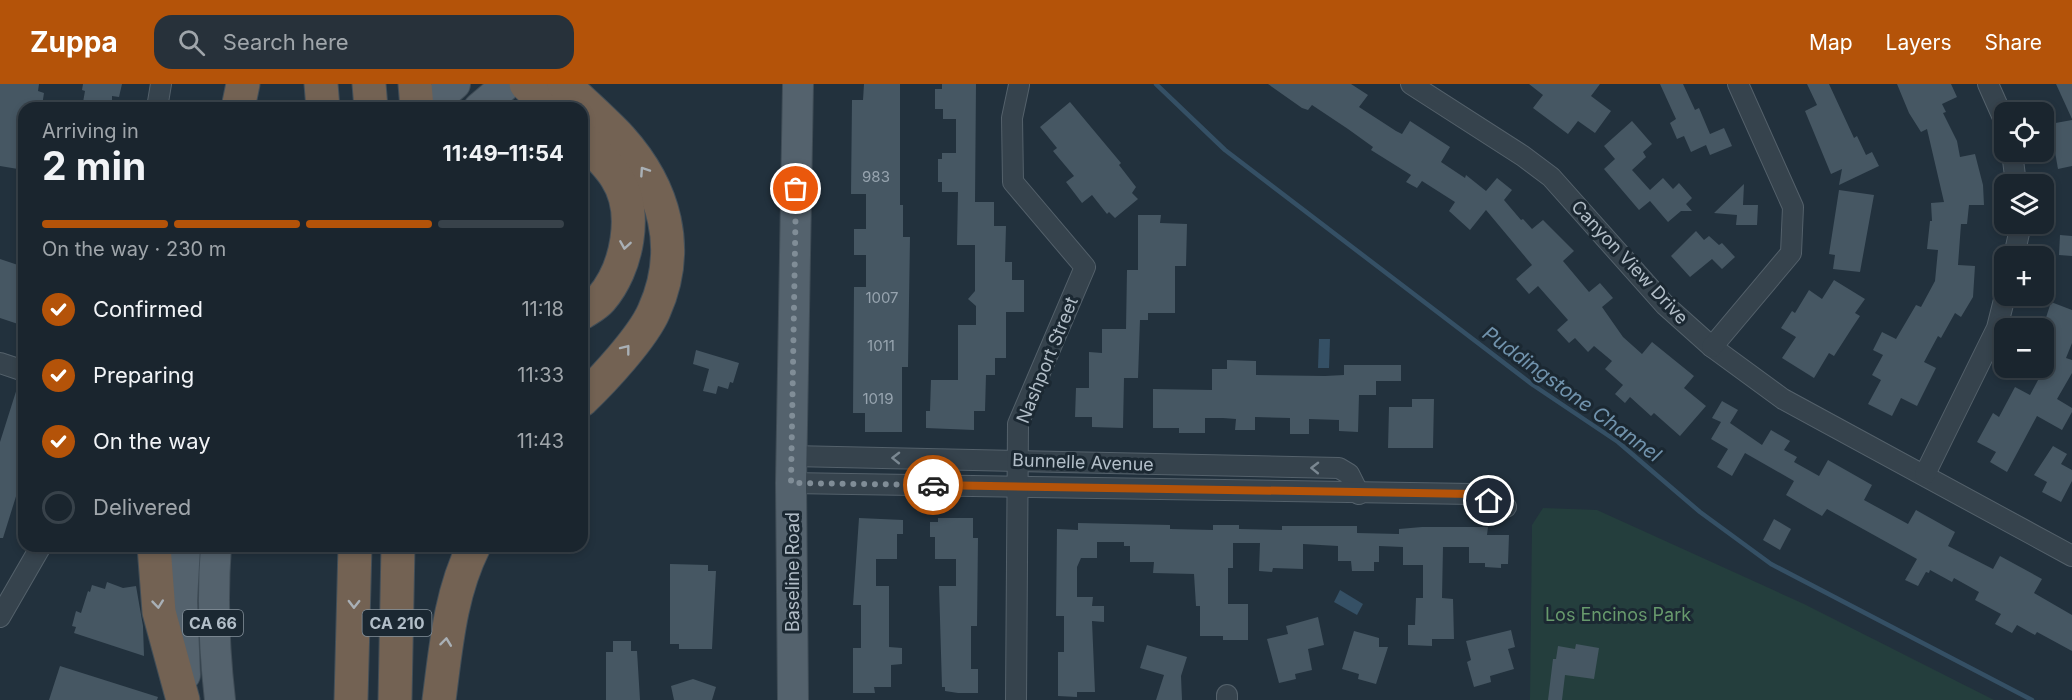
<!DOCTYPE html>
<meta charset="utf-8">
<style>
body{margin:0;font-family:Inter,sans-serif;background:#27313a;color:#f1f3f6;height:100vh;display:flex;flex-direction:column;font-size:22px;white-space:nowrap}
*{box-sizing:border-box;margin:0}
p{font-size:20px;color:#9fa5aa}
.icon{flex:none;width:33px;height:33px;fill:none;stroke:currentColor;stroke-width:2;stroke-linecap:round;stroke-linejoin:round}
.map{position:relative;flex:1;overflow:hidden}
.details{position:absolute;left:18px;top:18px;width:570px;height:450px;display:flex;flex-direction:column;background:#1a252e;border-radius:18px;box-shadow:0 3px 9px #0003,0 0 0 2px #38424a}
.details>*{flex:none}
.controls{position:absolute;left:1994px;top:18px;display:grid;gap:12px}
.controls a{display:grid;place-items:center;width:60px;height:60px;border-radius:12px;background:#1a252e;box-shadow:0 3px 9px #0003,0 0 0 2px #38424a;font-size:30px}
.pin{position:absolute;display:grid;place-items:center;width:51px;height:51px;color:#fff;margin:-26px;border:3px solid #fff;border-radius:50%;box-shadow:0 2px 6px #0007}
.courier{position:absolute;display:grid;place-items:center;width:60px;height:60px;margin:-30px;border:4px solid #b45309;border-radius:50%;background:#fff;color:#222;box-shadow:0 2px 8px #0007}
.overview em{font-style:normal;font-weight:700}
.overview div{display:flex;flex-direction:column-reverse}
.overview{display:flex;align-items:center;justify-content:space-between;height:102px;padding:0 24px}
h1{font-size:39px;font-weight:700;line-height:45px}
.bar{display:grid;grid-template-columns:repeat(4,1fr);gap:9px 6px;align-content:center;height:72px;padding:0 24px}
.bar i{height:8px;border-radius:4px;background:#38424a}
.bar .on{background:#b45309}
.bar p{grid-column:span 4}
ol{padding:0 24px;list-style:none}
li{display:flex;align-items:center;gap:18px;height:66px}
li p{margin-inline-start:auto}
li .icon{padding:6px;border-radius:50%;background:#b45309;color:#fff;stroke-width:4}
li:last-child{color:#9fa5aa}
li i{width:33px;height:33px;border:3px solid #38424a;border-radius:50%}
header{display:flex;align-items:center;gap:36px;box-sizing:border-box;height:84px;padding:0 30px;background:#b45309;color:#fff}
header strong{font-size:28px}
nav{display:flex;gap:33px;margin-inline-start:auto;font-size:21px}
.search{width:420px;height:54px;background:#27313a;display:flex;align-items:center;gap:15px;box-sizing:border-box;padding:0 21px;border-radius:18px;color:#9fa5aa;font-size:22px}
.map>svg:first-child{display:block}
</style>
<header>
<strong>Zuppa</strong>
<div class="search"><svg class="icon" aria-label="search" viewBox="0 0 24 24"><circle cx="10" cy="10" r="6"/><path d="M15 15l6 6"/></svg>Search here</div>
<nav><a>Map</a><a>Layers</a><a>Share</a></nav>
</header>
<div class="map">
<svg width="2072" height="616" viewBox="0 0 2072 616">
<rect width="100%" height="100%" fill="#22313d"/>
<path fill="#243e3d" d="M1543,424L1597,426L1804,520L1994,616H1530L1532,441Z"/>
<g fill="#355065">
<path d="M1319,255H1330L1329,284H1318Z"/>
<path d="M1340,506L1363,520L1357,531L1334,518Z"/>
</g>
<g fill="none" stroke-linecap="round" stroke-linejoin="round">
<path stroke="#355065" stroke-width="4.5" d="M1156,0L1225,66L1533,301L1618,358L1700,428L1771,480L2032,616"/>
</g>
<g fill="#465763">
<path d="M0,0H39L38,7L44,9L42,22L24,24V86L0,82Z"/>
<path d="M83,0H122L119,13L112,12V17L106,16L105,24H82L85,7L82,6Z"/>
<path d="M864,0H900V121H903V153H910L908,283H902V348H865V329H853L854,203H866V171H854V145H866V110H851L852,16H863Z"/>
<path d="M942,0H976L975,118H994V142H1006L1005,178H1012V196H1024V228H1006V274H995V291H986L985,327H974V346L926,344V327H930L931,296H958V241H976V222L968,215L975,207V161H957L958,108H942V98H938V75H942V69H956V35H943V25H935V5H942Z"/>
<path d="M1268,0H1351L1368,11L1359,23L1396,47L1402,50L1410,37L1450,63L1441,78L1465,94L1466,91L1486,107L1497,94L1512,106L1504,116L1521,136L1523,135L1532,145L1543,136L1574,167L1563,177L1589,208L1600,199L1613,214L1602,223L1623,253L1642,270L1652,258L1694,292L1684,304L1706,322L1680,352L1654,329L1651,332L1630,313L1625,319L1615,310L1623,301L1605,285L1612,277L1594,262L1588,268L1575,254L1569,259L1557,246L1568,236L1538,202L1529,210L1516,195L1532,181L1486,126L1470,146L1449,127L1455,118L1422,97L1417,104L1406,98L1411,91L1371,66L1373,63L1348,45L1312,21L1308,26L1302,24Z"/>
<path d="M1529,0H1600L1591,12L1611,27L1595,49L1578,37L1568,50L1533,24L1543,11Z"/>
<path d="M1660,0H1683L1695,26L1699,24L1710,50L1724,44L1732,62L1710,71L1706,61L1691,68L1684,52L1677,55L1670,39L1676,35Z"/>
<path d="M1807,0H1829L1854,54L1857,52L1866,71L1872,68L1879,82L1839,101L1842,85L1831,90L1805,27L1817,21Z"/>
<path d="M1897,0H1951L1957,13L1942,20L1946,28L1943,29L1957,57L1960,73L1975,70L1983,101L1984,121H1969L1967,140H1961L1958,181L1975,182L1973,213L1961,233L1955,229L1941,254L1938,252L1924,278L1936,284L1917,322L1901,314L1892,332L1868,320L1881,296L1872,291L1883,271L1873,266L1882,248L1896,255L1916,221L1921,223L1935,197L1938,166L1927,165L1930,137H1932L1931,119L1944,118L1927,45L1921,48L1909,29Z"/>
<path d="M2056,0H2072V35Z"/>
<path d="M1070,18L1121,79L1119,81L1136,103L1132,109L1138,115L1115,134L1109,128L1107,130L1092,111L1082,119L1066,98L1074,92L1053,67L1057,64L1040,43Z"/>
<path d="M2072,36V82L2058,85L2050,40Z"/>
<path d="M1632,37L1652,60L1643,68L1646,73L1632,86L1650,106L1663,94L1673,105L1679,99L1692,114L1686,120L1692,127H1681L1668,138L1650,117L1639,126L1604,85L1615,75L1604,62Z"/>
<path d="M1744,100L1743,121H1758L1757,141H1736L1737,131L1714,129Z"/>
<path d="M1839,106L1874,111L1860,188L1833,185L1835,171L1829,170Z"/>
<path d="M1138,131H1161L1160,139L1187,140L1186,182H1175V229H1148V236H1140L1138,294H1124L1123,344L1092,343V333H1075L1076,304H1089V268L1102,269V245H1126L1127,186H1138Z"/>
<path d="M1696,147L1704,156L1709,152L1719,161L1722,159L1735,173L1722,185L1712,175L1690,193L1671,172Z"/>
<path d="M2060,151L2072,152V172L2059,171Z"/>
<path d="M0,175L24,183V242L0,234Z"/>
<path d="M1834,196L1865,215L1855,229L1860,232L1852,244L1834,272L1829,269L1814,294L1782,274L1796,253L1781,244L1792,227L1795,229L1809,206L1822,215Z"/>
<path d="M2051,218L2072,226V259L2066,274L2072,276V289L2057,315L2072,324V328L2062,346L2037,332L2007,388L1990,378L1996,368L1977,358L1993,329L1999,333L2015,303L2030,311L2044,285L2043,243Z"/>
<path d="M696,266L739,279L733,299L730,298L728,305L718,302L716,310L703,307L709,285L693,280Z"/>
<path d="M1227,276L1256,277V291L1325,292L1344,291V281H1401V297H1376V311H1359L1358,348L1339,347V336L1309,335V350H1290V334L1255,333V346H1235L1236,335L1223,334H1205V349H1179V344H1153V305L1212,306V285H1227Z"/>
<path d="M19,298L24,299V408L18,406L3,454H0V358Z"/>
<path d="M1412,315H1434L1433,364H1388L1389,323H1412Z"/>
<path d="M1722,317L1738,326L1730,339L1762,361L1771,346L1790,357L1784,366L1797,373L1794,378L1819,392L1828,376L1872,401L1864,416L1908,440L1916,426L1955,448L1948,462L1993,485L2000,472L2042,495L2034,509L2072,531V567L2037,548L2035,551L2017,541L2012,549L1995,540L2001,530L1975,516L1979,508L1954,494L1952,498L1930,486L1929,489L1926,488L1918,502L1905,496L1917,475L1827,425L1822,432L1808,424L1786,411L1794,397L1745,369L1732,392L1717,383L1728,365L1711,355L1721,338L1712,334Z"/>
<path d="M2053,362L2067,370L2061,380L2072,386V397L2061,418L2042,408L2047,398L2034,391Z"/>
<path d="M859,434L903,436V450H897V475H876V502H889V563L902,564V580L891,581V603H874L875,609H853V564H861V521H853Z"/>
<path d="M938,434H973V454H978L977,542H971V585H978V609H958L945,607V603H942L939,502H956V475H935V453H930V438H938Z"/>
<path d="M1774,435L1791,445L1780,466L1763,456Z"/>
<path d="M1078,439L1170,441V445L1213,446V441H1239V445L1282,446V442H1357V449L1399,450V445L1422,443H1488L1487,451H1509L1508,480H1501V484L1485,483V479H1469V463H1443L1442,514L1453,515L1454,555H1432V562L1408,561V541H1415L1416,514H1423V481H1403V463L1379,462V478H1374V487H1352L1351,477H1338V462L1303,460V485L1273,484L1272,488L1259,487L1260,459H1233V484H1228V520H1248V556H1223V552H1200V522H1196L1194,490L1153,489L1154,478H1130V462H1124V458H1097V474H1081L1077,483V513H1093L1092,522H1104V538L1092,537L1095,608H1077V613L1058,612V568H1064V532H1056L1057,445L1078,446Z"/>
<path d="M670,480L708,481V487H716L712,565H679V560H670Z"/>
<path d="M107,498L123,504L136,502L143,542L144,572L74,549L76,543L72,542L76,527L81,529L88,507L90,508L92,501L105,505Z"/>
<path d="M1318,533L1324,561L1308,565L1312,586L1295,590L1296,595L1279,599L1267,555L1288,550L1286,542Z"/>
<path d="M1511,546L1515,563L1508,565L1514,585L1490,592L1491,598L1474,603L1467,578L1471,576L1466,557Z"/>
<path d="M1354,547L1379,554V563H1388L1376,600L1358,595L1359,590L1342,585Z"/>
<path d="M613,557H631V567H637L640,616H606V568H613Z"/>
<path d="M1576,560L1599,564L1594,595L1565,591L1562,616H1548L1553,575H1556L1558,562L1575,565Z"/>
<path d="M1147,561L1187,573L1181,592L1182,616H1156L1164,591L1140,584Z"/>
<path d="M60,582L158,613L157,616H49Z"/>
<path d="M693,595L716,603L712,616H674L671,602Z"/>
</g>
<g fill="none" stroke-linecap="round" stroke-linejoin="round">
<defs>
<g id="street">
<path d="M1411,0L1523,72L1551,93L1665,221L1712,263L1783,315L2072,472"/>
<path d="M1988,0L2004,36"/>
<path d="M157,24L161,0"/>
<path d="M2012,68L2016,100"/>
<path d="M2014,172L2021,140"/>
<path d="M1712,263L1791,169L1793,123L1738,0"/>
<path d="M0,279L24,287"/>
<path d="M792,372L1339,384L1349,390L1359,410"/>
<path d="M1925,390L1997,244L2005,212"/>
<path d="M791,399L1473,410L1506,423"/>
<path d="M0,533L41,462"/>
<path d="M1016,616L1018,340L1085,183L1013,98L1012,34L1019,1"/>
<path d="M1227,616V611"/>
</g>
<g id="primary">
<path d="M427,24L455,0"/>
<path d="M479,24L507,0"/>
<path d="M216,462C212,514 214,564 220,616"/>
<path d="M185,591L182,517L185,462"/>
<path d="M793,616L791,399L798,0"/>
</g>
<g id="highway">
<path d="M321,0L323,24"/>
<path d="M369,0L371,24"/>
<path d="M415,0L417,24"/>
<path d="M526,0L551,24"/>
<path d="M564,0C582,18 602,35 620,54C665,104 682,165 654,227C643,253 603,296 582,316"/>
<path d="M238,24L243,0"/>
<path d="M582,55C594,67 607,79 616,93C639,128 627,185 601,215C596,221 588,225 582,229"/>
<path d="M154,462L159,528L183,616"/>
<path d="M351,616L355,462"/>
<path d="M395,616L398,462"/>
<path d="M439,616C446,563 450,510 474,462"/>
</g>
</defs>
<use href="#street" stroke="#54616b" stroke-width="22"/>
<use href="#primary" stroke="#3f4c56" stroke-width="32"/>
<use href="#highway" stroke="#414e58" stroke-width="35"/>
<use href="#street" stroke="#36434d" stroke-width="20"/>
<use href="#primary" stroke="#54626d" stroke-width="30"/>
<use href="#highway" stroke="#736253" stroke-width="33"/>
</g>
<defs><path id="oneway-chevron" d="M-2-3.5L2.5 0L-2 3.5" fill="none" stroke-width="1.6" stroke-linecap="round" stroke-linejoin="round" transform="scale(1.5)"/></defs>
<g stroke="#a9b0b6">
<use href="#oneway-chevron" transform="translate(644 87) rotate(-124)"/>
<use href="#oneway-chevron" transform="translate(625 161) rotate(99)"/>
<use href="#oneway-chevron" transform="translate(626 265) rotate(-52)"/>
<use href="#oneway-chevron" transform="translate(158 520) rotate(84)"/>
<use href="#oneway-chevron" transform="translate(354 520) rotate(91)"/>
<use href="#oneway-chevron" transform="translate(446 558) rotate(-83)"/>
</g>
<g stroke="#7a8791">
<use href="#oneway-chevron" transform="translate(896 374) rotate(-179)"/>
<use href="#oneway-chevron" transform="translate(1315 384) rotate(-179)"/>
</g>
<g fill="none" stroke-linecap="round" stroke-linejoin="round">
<path stroke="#808d97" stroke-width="6" stroke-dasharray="0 10.8" d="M796,105L791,399L933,401"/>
<path stroke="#b45309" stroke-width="8" d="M933,401L1473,410L1489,417"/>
</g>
<g text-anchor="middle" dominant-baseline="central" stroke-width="6" stroke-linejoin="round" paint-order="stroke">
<g font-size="15" fill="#97a4af">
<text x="876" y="92">983</text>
<text x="882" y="213">1007</text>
<text x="881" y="261">1011</text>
<text x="878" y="314">1019</text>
</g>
<g fill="#1b2832" stroke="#85919b" stroke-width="1.5">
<rect x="183" y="526" width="60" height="26" rx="4.5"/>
<rect x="362.5" y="526" width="69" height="26" rx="4.5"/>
</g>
<g font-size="16" font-weight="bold" fill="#b2bec8">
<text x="213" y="539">CA 66</text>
<text x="397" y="539">CA 210</text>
</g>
<g font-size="18" fill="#b2bec8" stroke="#1b2832">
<text transform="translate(1630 178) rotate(47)">Canyon View Drive</text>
<text transform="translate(1047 276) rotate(-68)">Nashport Street</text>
<text transform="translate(1083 378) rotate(2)">Bunnelle Avenue</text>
<text transform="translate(792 488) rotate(-90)">Baseline Road</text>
</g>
<g font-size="18" fill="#689a6d" stroke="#1b2832">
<text x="1618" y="530">Los Encinos Park</text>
</g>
<g font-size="20" font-style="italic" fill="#7193ad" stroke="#1b2832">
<text transform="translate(1572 310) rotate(36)">Puddingstone Channel</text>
</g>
</g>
</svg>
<div class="controls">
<a><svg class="icon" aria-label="locate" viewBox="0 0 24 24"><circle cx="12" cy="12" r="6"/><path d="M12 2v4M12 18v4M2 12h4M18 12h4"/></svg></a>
<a><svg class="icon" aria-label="layers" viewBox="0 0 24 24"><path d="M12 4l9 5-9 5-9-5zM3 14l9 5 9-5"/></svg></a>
<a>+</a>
<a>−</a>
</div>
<div class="pin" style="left:796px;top:105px;background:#ea580c"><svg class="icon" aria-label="bag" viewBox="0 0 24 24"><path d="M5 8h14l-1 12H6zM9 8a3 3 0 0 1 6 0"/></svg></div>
<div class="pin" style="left:1489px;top:417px;background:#1f2937"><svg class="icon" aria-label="home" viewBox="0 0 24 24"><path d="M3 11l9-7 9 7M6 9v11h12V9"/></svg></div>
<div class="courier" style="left:933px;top:401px"><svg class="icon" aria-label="car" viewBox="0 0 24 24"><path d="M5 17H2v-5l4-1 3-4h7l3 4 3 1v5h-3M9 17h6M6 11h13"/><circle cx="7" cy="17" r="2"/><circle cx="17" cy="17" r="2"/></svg></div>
<section class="details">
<div class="overview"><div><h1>2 min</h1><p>Arriving in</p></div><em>11:49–11:54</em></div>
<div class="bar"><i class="on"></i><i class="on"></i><i class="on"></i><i></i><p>On the way · 230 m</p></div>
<ol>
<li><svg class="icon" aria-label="check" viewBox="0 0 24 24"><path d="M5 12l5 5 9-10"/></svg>Confirmed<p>11:18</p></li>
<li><svg class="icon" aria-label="check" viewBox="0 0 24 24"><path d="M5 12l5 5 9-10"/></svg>Preparing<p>11:33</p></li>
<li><svg class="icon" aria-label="check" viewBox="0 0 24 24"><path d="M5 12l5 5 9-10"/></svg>On the way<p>11:43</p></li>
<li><i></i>Delivered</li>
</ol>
</section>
</div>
